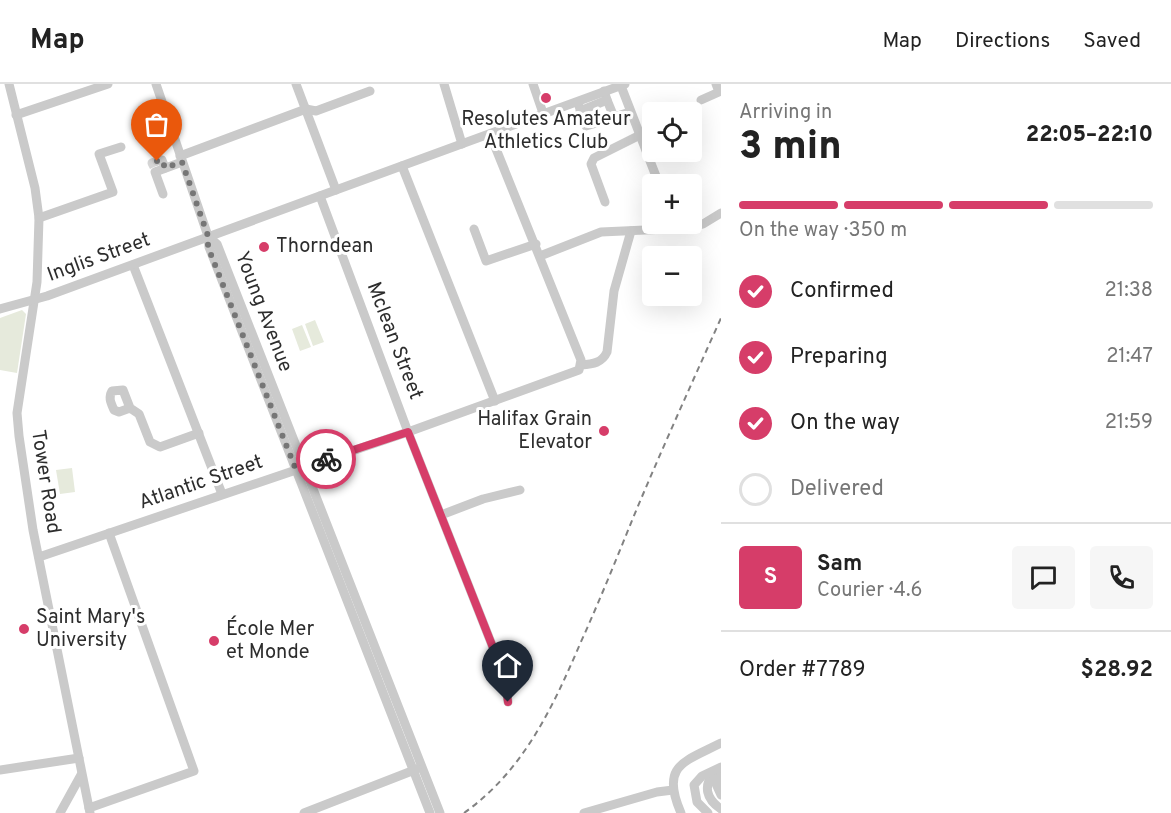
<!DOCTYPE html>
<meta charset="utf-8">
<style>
body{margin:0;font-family:Overpass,sans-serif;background:#f6f6f6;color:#222;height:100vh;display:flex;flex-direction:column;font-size:22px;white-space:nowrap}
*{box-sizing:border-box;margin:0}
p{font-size:20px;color:#767676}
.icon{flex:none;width:33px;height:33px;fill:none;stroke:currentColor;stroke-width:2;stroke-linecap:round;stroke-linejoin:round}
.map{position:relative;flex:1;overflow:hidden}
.side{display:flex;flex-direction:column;background:#fff;width:450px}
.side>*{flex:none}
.fabs{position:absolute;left:642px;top:18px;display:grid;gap:12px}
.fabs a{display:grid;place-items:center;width:60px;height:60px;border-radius:6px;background:#fff;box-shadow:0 6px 24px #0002;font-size:30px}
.pin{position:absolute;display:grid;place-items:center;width:51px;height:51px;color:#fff;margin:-62px -26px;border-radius:50% 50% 50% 0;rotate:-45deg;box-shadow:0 0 6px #0007}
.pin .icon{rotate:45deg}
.courier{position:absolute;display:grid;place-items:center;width:60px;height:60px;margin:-30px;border:4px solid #d63d69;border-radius:50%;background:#fff;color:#222;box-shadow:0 2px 8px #0007}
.summary em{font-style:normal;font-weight:800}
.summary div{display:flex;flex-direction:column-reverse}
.summary{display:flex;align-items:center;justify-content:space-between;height:102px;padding:0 18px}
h1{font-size:39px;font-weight:800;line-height:45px}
.bar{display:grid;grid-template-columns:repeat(4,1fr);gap:9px 6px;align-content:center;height:72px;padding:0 18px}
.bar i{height:8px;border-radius:4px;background:#e0e0e0}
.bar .selected{background:#d63d69}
.bar p{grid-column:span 4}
.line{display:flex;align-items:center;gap:15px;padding:0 18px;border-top:2px solid #e0e0e0}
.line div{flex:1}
.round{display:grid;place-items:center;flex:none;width:63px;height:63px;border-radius:6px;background:#f6f6f6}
ol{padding:0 18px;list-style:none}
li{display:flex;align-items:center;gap:18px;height:66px}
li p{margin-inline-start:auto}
li .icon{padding:6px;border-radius:50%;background:#d63d69;color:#fff;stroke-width:4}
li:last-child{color:#767676}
li i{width:33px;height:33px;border:3px solid #e0e0e0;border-radius:50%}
header{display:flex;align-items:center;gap:36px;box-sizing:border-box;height:84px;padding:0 30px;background:#fff;border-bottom:2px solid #e0e0e0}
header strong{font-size:28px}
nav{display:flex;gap:33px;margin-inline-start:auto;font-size:21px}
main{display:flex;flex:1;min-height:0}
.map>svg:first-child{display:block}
</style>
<header>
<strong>Map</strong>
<nav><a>Map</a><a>Directions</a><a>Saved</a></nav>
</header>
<main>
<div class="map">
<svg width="721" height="729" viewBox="0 0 721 729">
<rect width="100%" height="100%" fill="#fff"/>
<g fill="#e6eadc">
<path d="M22,226L26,230L17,289L0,286V234Z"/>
<path d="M315,236L324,258L313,262L305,240Z"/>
<path d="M302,241L311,263L300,267L292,245Z"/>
<path d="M278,249L287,272L277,276L268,253Z"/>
<path d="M72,384L75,408L60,410L56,386Z"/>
</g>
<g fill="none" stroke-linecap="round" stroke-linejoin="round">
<g stroke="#d5d5d5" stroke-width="9" stroke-dasharray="9 4.5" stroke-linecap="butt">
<path d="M591,34L602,30"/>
<path d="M593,40L604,36"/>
<path d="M154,83L152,79L157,77"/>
</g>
<g stroke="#cacaca" stroke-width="9">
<path d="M9,0L35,104L39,134L37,198L17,329L19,352L33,446L90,729"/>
<path d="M156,0L208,152L209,163L430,729"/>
<path d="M296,0L336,106"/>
<path d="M444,0L462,60"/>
<path d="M533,0L543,29"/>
<path d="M621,2L659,100"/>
<path d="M607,16L614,33L630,28"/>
<path d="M701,16L719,8L716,0"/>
<path d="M579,22L586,42L593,40"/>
<path d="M580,27L607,16L604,7"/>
<path d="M16,31L108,0"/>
<path d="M685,68L686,70"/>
<path d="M180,72L306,25L316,27L370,7"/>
<path d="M157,77L162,76L165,84"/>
<path d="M402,82L495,317"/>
<path d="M163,110L155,88L182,78"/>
<path d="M320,112L408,348L505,594L508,618"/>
<path d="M605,118L591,80L594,74L652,45"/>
<path d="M39,134L113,108L99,70L121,63"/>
<path d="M474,145L486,177L536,160"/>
<path d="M208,152L217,160L440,729"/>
<path d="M540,172L601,148L689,144L703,140L721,129"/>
<path d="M133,181L222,410"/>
<path d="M0,225L47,212L625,0"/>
<path d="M581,281C593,280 602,279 607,268L614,207L631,147"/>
<path d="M130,324L119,328L114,326C111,319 108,314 112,307L123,306L130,324L139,330L150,358L160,363L199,349"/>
<path d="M441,431L483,415L520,406"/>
<path d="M39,473L408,348L579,286L581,276L490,50"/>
<path d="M0,686L79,674"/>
<path d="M714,688C703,702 706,715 721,725"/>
<path d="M721,690L716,700L721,711"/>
<path d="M89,724L194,687L109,449"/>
<path d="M60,729L81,691"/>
<path d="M304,729L417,685"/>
<path d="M584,729L657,708L673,706"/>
<path d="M681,729C660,681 684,678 721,659"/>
<path d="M708,729L697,718L694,701L702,692L721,683"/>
</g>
<path stroke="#828282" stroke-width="2" stroke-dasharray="6 4.5" stroke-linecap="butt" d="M464,729C523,687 552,625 580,560C599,518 616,476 633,434C661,367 691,301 721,234"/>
</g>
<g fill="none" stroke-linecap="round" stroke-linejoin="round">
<path stroke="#767676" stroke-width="6" stroke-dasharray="0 10.8" d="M157,77L162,76L165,84L182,78L208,152V163L296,386L326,375"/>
<path stroke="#d63d69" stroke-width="8" d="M326,375L408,348L505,594L508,618"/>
</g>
<g fill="#d63d69" stroke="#fff" stroke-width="2">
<circle cx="546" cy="14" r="6"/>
<circle cx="264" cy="163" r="6"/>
<circle cx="604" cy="347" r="6"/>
<circle cx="24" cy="545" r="6"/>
<circle cx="214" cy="557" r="6"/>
</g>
<g text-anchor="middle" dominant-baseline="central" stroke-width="6" stroke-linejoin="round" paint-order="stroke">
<g font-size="20" fill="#2d2d2d" stroke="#fff" text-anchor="start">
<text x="546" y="36" text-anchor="middle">Resolutes Amateur<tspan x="546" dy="23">Athletics Club</tspan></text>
<text x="276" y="163">Thorndean</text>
<text x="592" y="336" text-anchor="end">Halifax Grain<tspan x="592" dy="23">Elevator</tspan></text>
<text x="36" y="534">Saint Mary's<tspan x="36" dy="23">University</tspan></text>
<text x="226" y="546">École Mer<tspan x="226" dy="23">et Monde</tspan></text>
</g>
<g font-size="20" fill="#2d2d2d" stroke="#fff">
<text transform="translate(99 174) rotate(-20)">Inglis Street</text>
<text transform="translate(263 228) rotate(69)">Young Avenue</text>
<text transform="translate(394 257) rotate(69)">Mclean Street</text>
<text transform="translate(45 398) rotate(81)">Tower Road</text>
<text transform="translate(201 399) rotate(-19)">Atlantic Street</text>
</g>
</g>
</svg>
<div class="fabs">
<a><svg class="icon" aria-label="locate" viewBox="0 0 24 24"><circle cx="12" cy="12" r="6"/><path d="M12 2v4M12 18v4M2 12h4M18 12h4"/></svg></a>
<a>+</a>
<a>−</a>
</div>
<div class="pin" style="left:157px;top:77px;background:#ea580c"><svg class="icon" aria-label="bag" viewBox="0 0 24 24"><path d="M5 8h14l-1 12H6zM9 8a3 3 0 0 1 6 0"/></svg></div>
<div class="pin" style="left:508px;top:618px;background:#1f2937"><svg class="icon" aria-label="home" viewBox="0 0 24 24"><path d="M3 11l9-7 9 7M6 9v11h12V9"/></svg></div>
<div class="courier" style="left:326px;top:375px"><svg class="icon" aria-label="bike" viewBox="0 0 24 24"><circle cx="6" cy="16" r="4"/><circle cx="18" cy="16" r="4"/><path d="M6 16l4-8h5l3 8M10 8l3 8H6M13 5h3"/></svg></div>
</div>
<section class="side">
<div class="summary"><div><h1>3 min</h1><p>Arriving in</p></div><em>22:05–22:10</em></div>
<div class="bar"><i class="selected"></i><i class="selected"></i><i class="selected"></i><i></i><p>On the way · 350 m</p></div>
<ol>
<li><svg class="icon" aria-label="check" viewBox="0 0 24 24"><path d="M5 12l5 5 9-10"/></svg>Confirmed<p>21:38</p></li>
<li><svg class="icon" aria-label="check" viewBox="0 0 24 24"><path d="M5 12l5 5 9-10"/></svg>Preparing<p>21:47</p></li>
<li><svg class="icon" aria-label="check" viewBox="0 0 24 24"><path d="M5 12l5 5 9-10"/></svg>On the way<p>21:59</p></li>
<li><i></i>Delivered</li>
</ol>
<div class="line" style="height:108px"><b class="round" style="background:#d63d69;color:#fff">S</b><div><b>Sam</b><p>Courier · 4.6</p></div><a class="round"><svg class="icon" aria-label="chat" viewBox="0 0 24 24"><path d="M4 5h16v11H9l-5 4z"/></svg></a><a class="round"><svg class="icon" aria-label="phone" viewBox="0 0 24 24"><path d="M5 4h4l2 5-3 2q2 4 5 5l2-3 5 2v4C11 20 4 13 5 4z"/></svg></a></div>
<div class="line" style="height:78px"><div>Order #7789</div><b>$28.92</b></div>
</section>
</main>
